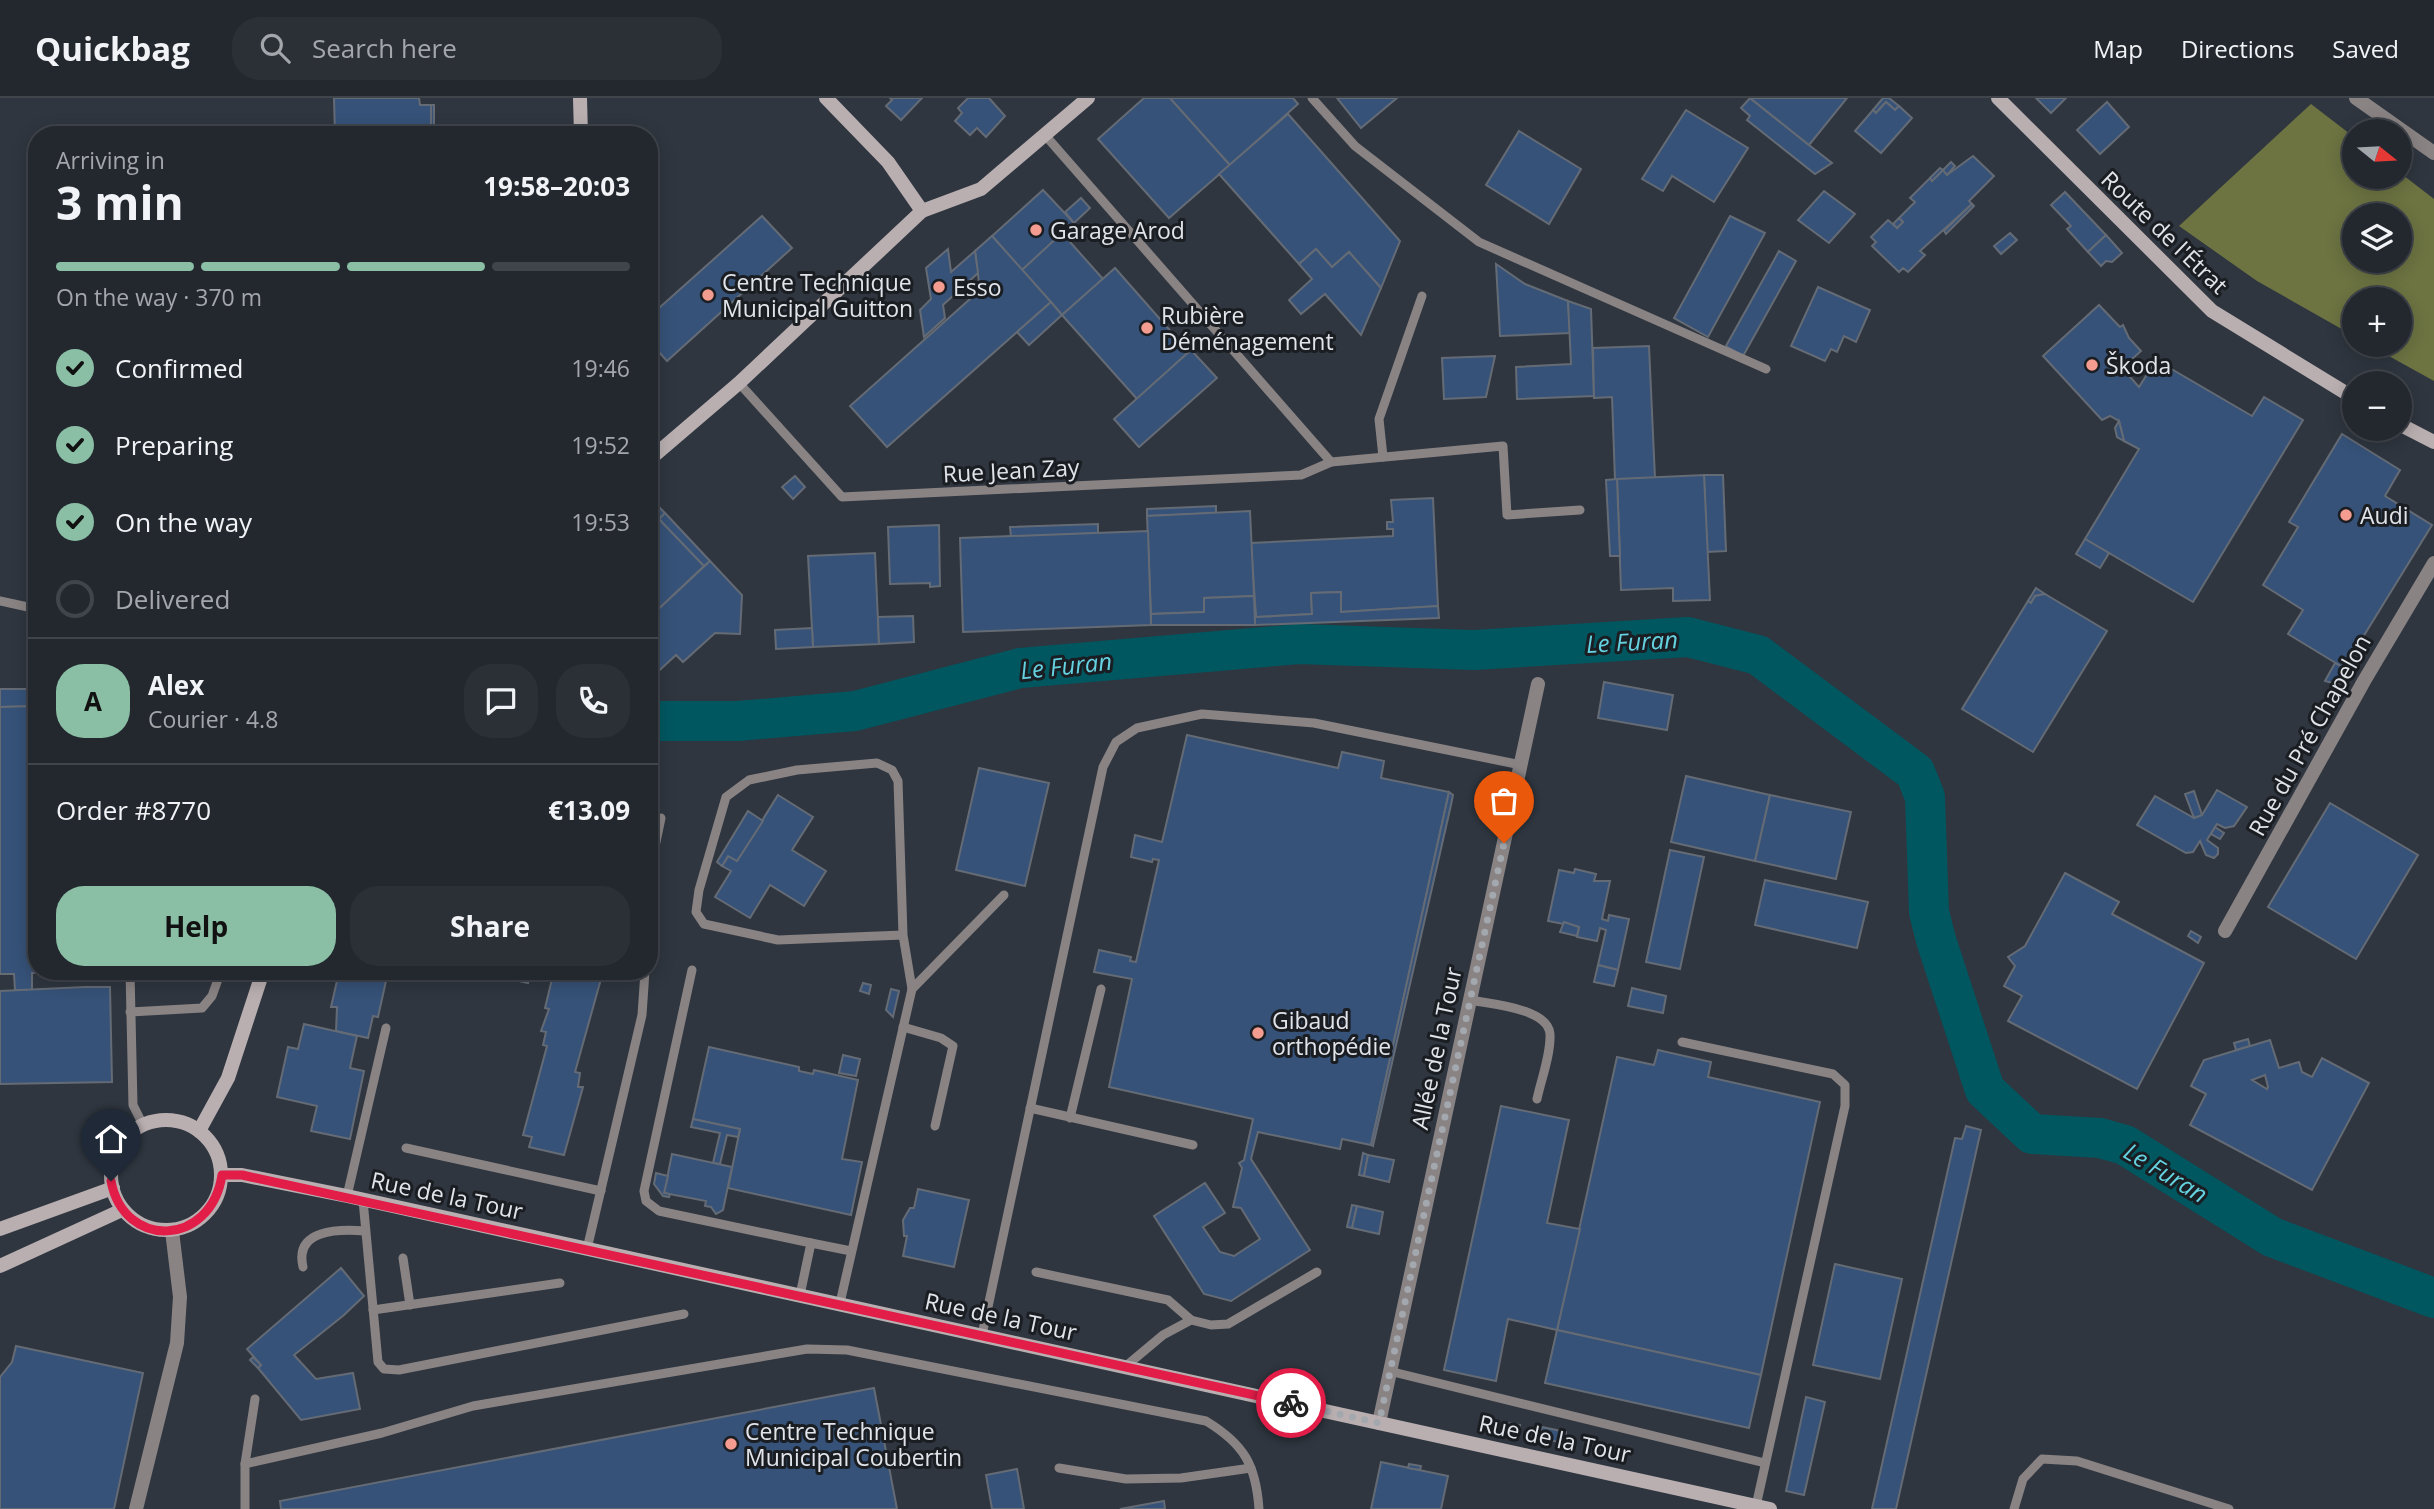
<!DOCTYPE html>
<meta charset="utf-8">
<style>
body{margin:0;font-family:"Open Sans",sans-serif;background:#2b3037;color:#f1f3f6;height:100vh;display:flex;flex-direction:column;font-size:26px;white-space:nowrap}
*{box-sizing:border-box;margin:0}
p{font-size:23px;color:#a3a6aa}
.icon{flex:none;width:38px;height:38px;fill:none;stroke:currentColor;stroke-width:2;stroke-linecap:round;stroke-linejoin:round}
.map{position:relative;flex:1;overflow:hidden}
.side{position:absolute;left:28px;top:28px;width:630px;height:854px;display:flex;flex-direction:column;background:#23282f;border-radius:28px;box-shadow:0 4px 18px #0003,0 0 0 2px #40444b}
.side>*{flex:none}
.needle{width:46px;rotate:108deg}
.buttons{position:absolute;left:2342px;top:21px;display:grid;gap:14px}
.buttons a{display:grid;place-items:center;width:70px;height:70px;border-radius:50%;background:#23282f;box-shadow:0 4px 18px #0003,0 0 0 2px #40444b;font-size:35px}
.pin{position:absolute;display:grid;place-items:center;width:60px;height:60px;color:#fff;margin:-72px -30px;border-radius:50% 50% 50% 0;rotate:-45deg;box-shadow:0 0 7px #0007}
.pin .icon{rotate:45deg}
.courier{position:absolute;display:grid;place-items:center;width:70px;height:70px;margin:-35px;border:5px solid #e11d48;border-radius:50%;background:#fff;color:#222;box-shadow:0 2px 9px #0007}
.headline em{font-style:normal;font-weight:700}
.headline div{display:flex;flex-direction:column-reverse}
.headline{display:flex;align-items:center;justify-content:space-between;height:119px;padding:0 28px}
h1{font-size:46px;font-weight:700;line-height:52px}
.bar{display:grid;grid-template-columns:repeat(4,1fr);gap:10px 7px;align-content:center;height:84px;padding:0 28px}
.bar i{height:9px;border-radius:5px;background:#40444b}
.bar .on{background:#8abfa5}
.bar p{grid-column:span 4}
.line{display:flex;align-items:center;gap:18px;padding:0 28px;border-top:2px solid #40444b}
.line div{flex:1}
.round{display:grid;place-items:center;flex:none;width:74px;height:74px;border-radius:28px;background:#2b3037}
ol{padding:0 28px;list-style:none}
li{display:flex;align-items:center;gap:21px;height:77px}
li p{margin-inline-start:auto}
li .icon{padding:7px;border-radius:50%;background:#8abfa5;color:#111;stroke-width:4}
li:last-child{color:#a3a6aa}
li i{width:38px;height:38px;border:4px solid #40444b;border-radius:50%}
.primary-button{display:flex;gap:14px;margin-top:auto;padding:14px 28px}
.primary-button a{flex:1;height:80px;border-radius:28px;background:#8abfa5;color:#111;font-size:28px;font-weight:700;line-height:80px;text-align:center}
.primary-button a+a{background:#2b3037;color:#f1f3f6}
header{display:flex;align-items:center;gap:42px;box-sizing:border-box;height:98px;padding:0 35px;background:#23282f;border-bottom:2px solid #40444b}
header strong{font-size:33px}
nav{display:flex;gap:38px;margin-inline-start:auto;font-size:24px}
.search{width:490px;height:63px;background:#2b3037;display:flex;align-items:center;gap:18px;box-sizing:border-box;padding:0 24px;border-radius:28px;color:#a3a6aa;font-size:26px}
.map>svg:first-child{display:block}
</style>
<header>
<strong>Quickbag</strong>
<div class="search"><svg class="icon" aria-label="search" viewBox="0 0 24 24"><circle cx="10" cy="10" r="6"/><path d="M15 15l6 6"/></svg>Search here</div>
<nav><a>Map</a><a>Directions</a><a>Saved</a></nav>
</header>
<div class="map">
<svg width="2434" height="1411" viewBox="0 0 2434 1411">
<rect width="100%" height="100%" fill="#2f363f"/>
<path fill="#6d7442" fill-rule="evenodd" d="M2311,6L2354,39V79H2399V74L2434,101V283L2369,247H2399V201H2354V238L2257,183L2179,128ZM2354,117H2399V163H2354Z"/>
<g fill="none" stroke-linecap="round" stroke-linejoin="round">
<path stroke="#005760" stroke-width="40" d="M649,623H738L855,613L1020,570L1299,546L1474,552L1688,539L1758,557L1915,674L1925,699L1929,814L1936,842L1985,992L2032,1036L2100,1040L2125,1047L2272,1139L2434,1200"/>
</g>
<g fill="#365278" stroke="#646b75" stroke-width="2" fill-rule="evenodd">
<path d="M334,0H419L420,7H431V27H420V37H335Z"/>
<path d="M890,0H922L901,22L886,8L892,2Z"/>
<path d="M968,0H989L1005,18L986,39L977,30L970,37L955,23L962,15L958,10Z"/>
<path d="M1144,0H1170L1230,67L1169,120L1098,41Z"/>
<path d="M1170,0H1293L1298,6L1230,67Z"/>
<path d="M1337,0H1397L1361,30Z"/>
<path d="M1750,0L1809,47L1832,65L1815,76L1747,22L1750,18L1741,10Z"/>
<path d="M1750,0H1847L1809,47Z"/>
<path d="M1883,0H1889L1899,8L1895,12L1886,4L1876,15L1873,12Z"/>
<path d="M2036,0H2066L2051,15Z"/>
<path d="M1886,4L1895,12L1899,8L1912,20L1881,55L1855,33L1873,12L1876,15Z"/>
<path d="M2107,4L2129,29L2100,56L2077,32Z"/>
<path d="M431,7H434V37H420V27H431Z"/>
<path d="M1686,12L1748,50L1714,104L1672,78L1663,93L1642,81Z"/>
<path d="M1288,16L1400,143L1381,190L1349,154L1332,169L1316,151L1299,166L1219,76Z"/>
<rect x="212" y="30" width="29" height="7"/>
<path d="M1519,33L1581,71L1549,126L1486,87Z"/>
<path d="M1973,58L1994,78L1969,103L1972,106L1920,153L1925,157L1908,174L1903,170L1899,174L1872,148L1876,144L1871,139L1888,122L1897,130L1903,124L1899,120L1915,104L1910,100L1930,80L1932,83L1943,72L1947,77Z"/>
<path d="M1951,64L1955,68L1947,77L1943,72Z"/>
<path d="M1940,70L1943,72L1932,83L1930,80Z"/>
<path d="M1043,92L1074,125L1022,172L992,138Z"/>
<path d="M1824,93L1855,116L1829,145L1798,122Z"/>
<path d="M2065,94L2106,137L2088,154L2067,131L2071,128L2051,107Z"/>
<path d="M1081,100L1090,110L1074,125L1065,114Z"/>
<path d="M1972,106L1974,108L1946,136L1944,133Z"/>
<path d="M762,118L792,150L667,263L649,243V219Z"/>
<path d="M1730,118L1765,135L1708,239L1674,220Z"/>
<path d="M1899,120L1903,124L1897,130L1893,126Z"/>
<path d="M1062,135L1103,181L1062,217L1022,172Z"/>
<path d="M2010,135L2017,142L2001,156L1994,148Z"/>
<path d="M2106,137L2122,155L2112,164L2106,163L2101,168L2088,154Z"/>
<path d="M992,138L1051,204L887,349L850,308L980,192L975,153Z"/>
<path d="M948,151L951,174L975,153L978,175L943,207L945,220L924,239L920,212L931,201L926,170Z"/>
<path d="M1316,151L1332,169L1349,154L1381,190L1361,237L1325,196L1301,216L1289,202L1312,181L1299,166Z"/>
<path d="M1779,153L1796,163L1743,258L1726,248Z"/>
<path d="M1496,166L1525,186L1568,203L1570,235L1500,238Z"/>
<path d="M1115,170L1189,254L1137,301L1062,217Z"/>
<path d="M1818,189L1870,212L1856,244L1844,238L1837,254L1831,251L1825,263L1791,248Z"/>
<path d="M1568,203L1591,211L1594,298L1517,301L1516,269L1571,266Z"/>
<path d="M1051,204L1062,217L1029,247L1017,234Z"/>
<path d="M2099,207L2120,229L2123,227L2129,240L2141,253L2122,270L2139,289L2156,262L2252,318L2264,299L2303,322L2193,504L2085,441L2139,351L2124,343L2119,323L2110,318L2102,322L2043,258Z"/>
<path d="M1649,248L1655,380L1615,382L1612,299L1594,300L1593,250Z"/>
<path d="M1191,252L1217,280L1139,349L1114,321Z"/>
<path d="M1495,258L1486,299L1444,301L1442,260Z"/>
<path d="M2119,323L2124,343L2117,339L2115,330Z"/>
<path d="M2342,336L2400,372L2385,398L2432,427L2344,570L2288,536L2303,512L2263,487L2298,429L2289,424Z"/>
<path d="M1704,377H1723L1726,453L1707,454Z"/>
<path d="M1704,377L1710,502L1673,503V490L1621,492L1617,381Z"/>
<path d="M795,378L805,389L793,401L782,389Z"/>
<path d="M1617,381L1620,458H1610L1606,382Z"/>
<path d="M1433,400L1438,508L1341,514V494L1311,495L1312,516L1256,519L1251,445L1393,438V431H1387V424H1393L1391,402Z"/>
<path d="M1216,408V415L1147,418V411Z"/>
<path d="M659,409L665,415L659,421L704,468L649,520V418Z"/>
<path d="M1250,413L1254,498L1204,500V514L1151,516L1147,418Z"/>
<path d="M665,415L710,463L704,468L659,421Z"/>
<path d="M1098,426V435L1011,439L1010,429Z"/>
<path d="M939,427L940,488L930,489V485L890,486L888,429Z"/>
<path d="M1148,433L1151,527L963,534L960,440Z"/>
<path d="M2085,441L2109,455L2100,470L2076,456Z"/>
<path d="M875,455L879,546L813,549L808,458Z"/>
<path d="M710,463L742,497L740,536L715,535L683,564L676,557L649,582V520Z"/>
<path d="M2036,490L2045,496L2035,498L2031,505L2028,503Z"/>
<path d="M1341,494V514L1438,508L1439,520L1255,527L1254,498L1256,519L1312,516L1311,495Z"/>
<path d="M2045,496L2107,533L2033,654L1962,611L2028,503L2031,505L2035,498Z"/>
<path d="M1254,498L1255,527H1151V516L1204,514V500Z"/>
<path d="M913,518L914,544L879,546L878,519Z"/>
<path d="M812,530L813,549L776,551L775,532Z"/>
<path d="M2335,565L2344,570L2339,587L2325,583Z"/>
<path d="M1604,584L1673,597L1667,632L1598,620Z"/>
<path d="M0,591H37V608L0,609Z"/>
<path d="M37,608V873L85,875H32V892H15L14,876H0V609Z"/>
<path d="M1187,637L1338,670L1342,654L1384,663L1381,680L1449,694L1371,1047L1342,1041L1340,1051L1258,1034L1251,1061L1310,1152L1231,1203L1204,1196L1154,1118L1205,1085L1225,1115L1203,1129L1220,1154L1234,1158L1260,1141L1241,1110L1233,1109L1242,1070L1239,1065L1244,1062L1253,1021L1109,989L1132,881L1094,874L1099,852L1131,859L1130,863L1136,864L1159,762L1153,761L1152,764L1131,759L1135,737L1162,744Z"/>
<path d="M979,670L1049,685L1025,788L956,772Z"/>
<path d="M1686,678L1770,697L1755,763L1671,744Z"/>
<path d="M2217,692L2247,709L2234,728L2225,730L2217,726L2215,729L2207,742L2218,750V756L2214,760L2206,757L2200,743L2193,754L2186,755L2137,727L2155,698L2194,720L2202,717Z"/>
<path d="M2194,693L2202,717L2194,720L2185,696Z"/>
<path d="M1449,694L1453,697L1451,707L1373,1048L1371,1047Z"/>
<path d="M778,697L813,719L792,752L826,773L804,808L770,787L750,820L715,799L731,773L722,768L728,758L737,763Z"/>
<path d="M1770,697L1851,714L1836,781L1755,763Z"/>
<path d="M2330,705L2418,757L2356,861L2268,809Z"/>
<path d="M748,713L763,723L737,763L728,758L722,768L717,764Z"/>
<path d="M2215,729L2224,735L2220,741L2211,736Z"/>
<path d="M1670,752L1704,759L1680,871L1646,864Z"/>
<path d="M1575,771L1596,776L1594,783H1610L1602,821L1608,823L1609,817L1629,821L1618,872L1598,867L1606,832L1600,830L1597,843L1577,839L1579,829L1548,823L1559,772L1574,775Z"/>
<path d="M2065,775L2119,804L2112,816L2204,865L2137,991L2008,923L2022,898L2004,888L2015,868L2008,859L2025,848Z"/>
<path d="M1765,782L1868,804L1857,850L1755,827Z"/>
<path d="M1564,824L1579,829L1577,838L1560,834Z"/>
<path d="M2191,833L2201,839L2198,845L2188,838Z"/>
<path d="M1598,867L1618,872L1614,888L1594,884Z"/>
<path d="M493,873H567L601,881L575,974L580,975L578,989H583L564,1057L529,1049L532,1039L523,1037L547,948L543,947L546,934L541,933L549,911L545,910L552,881H529L528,885L492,877Z"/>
<path d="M339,874H388L378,919L373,918L368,940L336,933L337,909H331Z"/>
<path d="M863,885L871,887L869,896L860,893Z"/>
<path d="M85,889H110L112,984L0,986V893Z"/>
<path d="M1632,890L1666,898L1663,915L1628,908Z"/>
<path d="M891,891L899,893L893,919L886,912Z"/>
<path d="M304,926L357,938L350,970L364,973L350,1041L311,1033L317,1008L277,999L288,949L298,951Z"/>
<path d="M2248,941L2250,948L2236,952L2234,945Z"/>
<path d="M2270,942L2279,970L2299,964L2302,974L2312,979L2322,960L2369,985L2312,1092L2190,1027L2206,996L2191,988L2204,962ZM2265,977L2268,989L2267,991L2252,982Z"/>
<path d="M709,949L799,969V973L813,976L814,972L858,982L842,1061L862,1064L851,1117L728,1090L740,1031L693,1021Z"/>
<path d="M1658,952L1711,964L1708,979L1820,1004L1761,1277L1557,1232L1617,959L1654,967Z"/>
<path d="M843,957L860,961L856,978L839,975Z"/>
<path d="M1501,1008L1569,1022L1547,1125L1580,1131L1557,1232L1508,1221L1496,1283L1444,1272Z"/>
<path d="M693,1021L740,1031L738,1039L727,1037L720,1066L713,1065L720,1035L691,1029Z"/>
<path d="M1966,1028L1981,1032L1896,1411H1872L1955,1040L1962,1041Z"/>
<path d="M1363,1055L1368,1057L1364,1078L1359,1077Z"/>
<path d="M672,1056L732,1069L723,1112L716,1116L711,1109L705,1108L706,1103L664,1095Z"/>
<path d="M1368,1057L1394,1062L1389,1084L1364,1078Z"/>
<path d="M656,1075L668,1078L664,1095L670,1096L669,1099L663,1098L654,1086Z"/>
<path d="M918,1091L969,1102L954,1169L903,1158L907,1138H904L903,1122L910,1110H914Z"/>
<path d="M1352,1107L1357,1108L1352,1130L1347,1129Z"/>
<path d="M1357,1108L1383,1114L1379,1136L1352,1130Z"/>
<path d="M1835,1166L1902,1181L1880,1281L1813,1267Z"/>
<path d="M341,1170L364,1198L344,1217L294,1257L316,1281L353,1275L360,1311L301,1322L258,1270L261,1267L247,1251Z"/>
<path d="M1557,1232L1761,1277L1749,1330L1545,1285Z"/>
<path d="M16,1248L143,1275L114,1411H0V1279L12,1264Z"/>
<path d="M253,1259L261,1267L258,1270L250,1262Z"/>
<path d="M874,1290L897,1411H281L280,1403Z"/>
<path d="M1806,1299L1825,1304L1804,1397L1786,1393Z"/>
<path d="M1507,1325L1520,1327L1518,1335L1505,1331Z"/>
<path d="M1542,1329L1566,1334L1564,1345L1539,1340Z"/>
<path d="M1381,1364L1448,1378L1441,1411H1371Z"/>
<path d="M1409,1366L1421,1368L1420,1372L1408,1370Z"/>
<path d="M1017,1371L1024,1411H992L986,1377Z"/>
<path d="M1164,1403L1165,1411H1120Z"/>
</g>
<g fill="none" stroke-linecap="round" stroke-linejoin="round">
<g stroke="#898384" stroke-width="9">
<path d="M1312,0L1355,48L1479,144L1766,271"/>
<path d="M1045,37L1331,364L1503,348L1507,417L1580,412"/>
<path d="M739,285L842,399L1301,377L1331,364"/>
<path d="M1383,359L1379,321L1422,198"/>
<path d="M0,503L37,511"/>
<path d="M649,777L661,720"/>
<path d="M903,837L778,842L704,826L696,814L699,792L726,699L749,682L797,672L877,665L892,672L898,683L903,837L912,891"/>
<path d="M692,872L644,1093L646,1103L659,1113L811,1145L800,1197"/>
<path d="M130,873L133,1007L143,1027"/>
<path d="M1470,902C1490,906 1548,910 1550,936C1551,956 1541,982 1537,1001"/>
<path d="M130,914L202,910L212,898L221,873"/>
<path d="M903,929L941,940L953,948L935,1028"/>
<path d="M1682,944L1833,976L1845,987V1008L1756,1408"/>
<path d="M1030,1010L1193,1047"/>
<path d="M1070,1020L1101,891"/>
<path d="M406,1050L601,1093"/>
<path d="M347,1098L386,930"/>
<path d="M363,1102L378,1264L384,1271L399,1272L684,1216"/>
<path d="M811,1145L851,1153"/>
<path d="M587,1151L642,917L645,873"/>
<path d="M403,1160L410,1207"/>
<path d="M303,1169C294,1131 339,1131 365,1133"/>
<path d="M1036,1174L1168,1202L1191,1222"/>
<path d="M840,1205L912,891L1004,797"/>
<path d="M373,1212L560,1185"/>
<path d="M982,1237L1103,669L1116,644L1137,630L1202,616L1314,625L1521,667"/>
<path d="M1126,1268L1163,1237L1191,1222L1211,1227L1228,1226L1317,1174"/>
<path d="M1389,1273L1765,1365"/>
<path d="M245,1366L255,1301"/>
<path d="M1059,1370L1126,1381L1181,1380L1251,1370"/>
<path d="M245,1411V1366L382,1335L473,1308L807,1251L847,1252L1206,1323C1244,1346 1256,1367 1259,1411"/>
<path d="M2014,1411L2023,1381L2042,1361L2077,1363L2229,1411"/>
</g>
<g stroke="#898384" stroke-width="14">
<path d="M2356,0L2434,55"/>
<path d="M2225,833L2364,583L2434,465"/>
<path d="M1379,1325L1538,586"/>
<path d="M136,1411L177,1245L180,1199L172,1133"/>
</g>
<g stroke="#b9afb1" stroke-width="14">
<path d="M580,0L581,37"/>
<path d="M826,0L888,64L922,113"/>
<path d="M1998,0L2212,213L2354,300"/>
<path d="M2399,326L2434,344"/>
<path d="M649,362L739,285L922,113L981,91L1088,0"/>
<circle cx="166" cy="1077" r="55"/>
<path d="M199,1033L228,980L263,873"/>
<path d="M222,1077H242L347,1098L1770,1411"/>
<path d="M0,1131L113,1090"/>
<path d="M0,1168L122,1112"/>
</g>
</g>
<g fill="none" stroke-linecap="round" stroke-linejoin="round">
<path stroke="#a3a8af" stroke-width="7" stroke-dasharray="0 12.6" d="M1291,1305L1379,1325L1504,745"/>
<path stroke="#e11d48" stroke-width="9" d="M111,1083C124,1152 211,1149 222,1077H242L1291,1305"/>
</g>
<g fill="#f59c90" stroke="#1a1d21" stroke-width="2.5">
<circle cx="1036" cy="132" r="7"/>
<circle cx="939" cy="189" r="7"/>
<circle cx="708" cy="197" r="7"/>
<circle cx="1147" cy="230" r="7"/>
<circle cx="2092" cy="267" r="7"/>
<circle cx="2346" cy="417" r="7"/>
<circle cx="1258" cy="935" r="7"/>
<circle cx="731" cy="1346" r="7"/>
</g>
<g text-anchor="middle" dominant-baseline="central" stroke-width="6" stroke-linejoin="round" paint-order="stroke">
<g font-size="23" fill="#e1e5eb" stroke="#1a1d21" text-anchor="start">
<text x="1050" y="132">Garage Arod</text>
<text x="722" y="184">Centre Technique<tspan x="722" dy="26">Municipal Guitton</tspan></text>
<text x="953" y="189">Esso</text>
<text x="1161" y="217">Rubière<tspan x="1161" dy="26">Déménagement</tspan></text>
<text x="2106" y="267">Škoda</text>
<text x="2360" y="417">Audi</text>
<text x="1272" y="922">Gibaud<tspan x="1272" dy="26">orthopédie</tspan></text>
<text x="745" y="1333">Centre Technique<tspan x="745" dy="26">Municipal Coubertin</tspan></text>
</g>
<g font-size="23" fill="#e1e5eb" stroke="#1a1d21">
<text transform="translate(2165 134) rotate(44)">Route de l'Étrat</text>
<text transform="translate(1011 372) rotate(-3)">Rue Jean Zay</text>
<text transform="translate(2309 637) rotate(-61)">Rue du Pré Chapelon</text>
<text transform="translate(1436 950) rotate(-78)">Allée de la Tour</text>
<text transform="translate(447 1097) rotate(12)">Rue de la Tour</text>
<text transform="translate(1001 1218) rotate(12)">Rue de la Tour</text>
<text transform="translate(1555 1340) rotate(12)">Rue de la Tour</text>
</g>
<g font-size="24" font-style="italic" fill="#65d2e1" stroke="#1a1d21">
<text transform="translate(1632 543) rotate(-3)">Le Furan</text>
<text transform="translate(1066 567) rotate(-6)">Le Furan</text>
<text transform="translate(2166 1074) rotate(31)">Le Furan</text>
</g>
</g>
</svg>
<div class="buttons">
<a><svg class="needle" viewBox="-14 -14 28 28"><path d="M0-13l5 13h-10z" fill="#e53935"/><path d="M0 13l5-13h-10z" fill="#a3a6aa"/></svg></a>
<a><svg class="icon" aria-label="layers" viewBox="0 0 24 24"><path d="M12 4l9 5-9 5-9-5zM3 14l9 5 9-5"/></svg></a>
<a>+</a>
<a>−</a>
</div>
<div class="pin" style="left:1504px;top:745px;background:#ea580c"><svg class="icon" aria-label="bag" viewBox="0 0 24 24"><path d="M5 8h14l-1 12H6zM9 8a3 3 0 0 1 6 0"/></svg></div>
<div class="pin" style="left:111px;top:1083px;background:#1f2937"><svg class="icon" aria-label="home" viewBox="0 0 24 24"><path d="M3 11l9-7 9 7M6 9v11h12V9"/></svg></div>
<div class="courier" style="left:1291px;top:1305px"><svg class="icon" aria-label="bike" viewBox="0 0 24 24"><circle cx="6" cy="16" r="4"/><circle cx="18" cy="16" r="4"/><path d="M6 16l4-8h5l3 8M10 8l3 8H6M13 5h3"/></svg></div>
<section class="side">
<div class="headline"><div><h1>3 min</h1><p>Arriving in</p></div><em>19:58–20:03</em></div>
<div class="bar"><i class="on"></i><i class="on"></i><i class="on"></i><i></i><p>On the way · 370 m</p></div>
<ol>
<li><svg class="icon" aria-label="check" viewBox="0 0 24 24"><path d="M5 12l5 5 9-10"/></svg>Confirmed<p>19:46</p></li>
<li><svg class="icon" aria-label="check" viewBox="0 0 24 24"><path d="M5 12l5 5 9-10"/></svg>Preparing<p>19:52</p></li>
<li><svg class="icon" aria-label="check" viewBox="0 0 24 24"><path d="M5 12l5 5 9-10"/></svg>On the way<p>19:53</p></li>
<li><i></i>Delivered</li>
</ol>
<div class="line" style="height:126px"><b class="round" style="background:#8abfa5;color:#111">A</b><div><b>Alex</b><p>Courier · 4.8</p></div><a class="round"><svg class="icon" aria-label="chat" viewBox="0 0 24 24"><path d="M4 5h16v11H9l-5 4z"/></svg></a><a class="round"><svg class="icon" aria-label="phone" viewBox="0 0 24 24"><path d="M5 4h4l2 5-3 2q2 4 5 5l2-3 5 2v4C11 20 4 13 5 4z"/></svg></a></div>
<div class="line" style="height:91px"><div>Order #8770</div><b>€13.09</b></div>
<div class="primary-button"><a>Help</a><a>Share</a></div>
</section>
</div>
